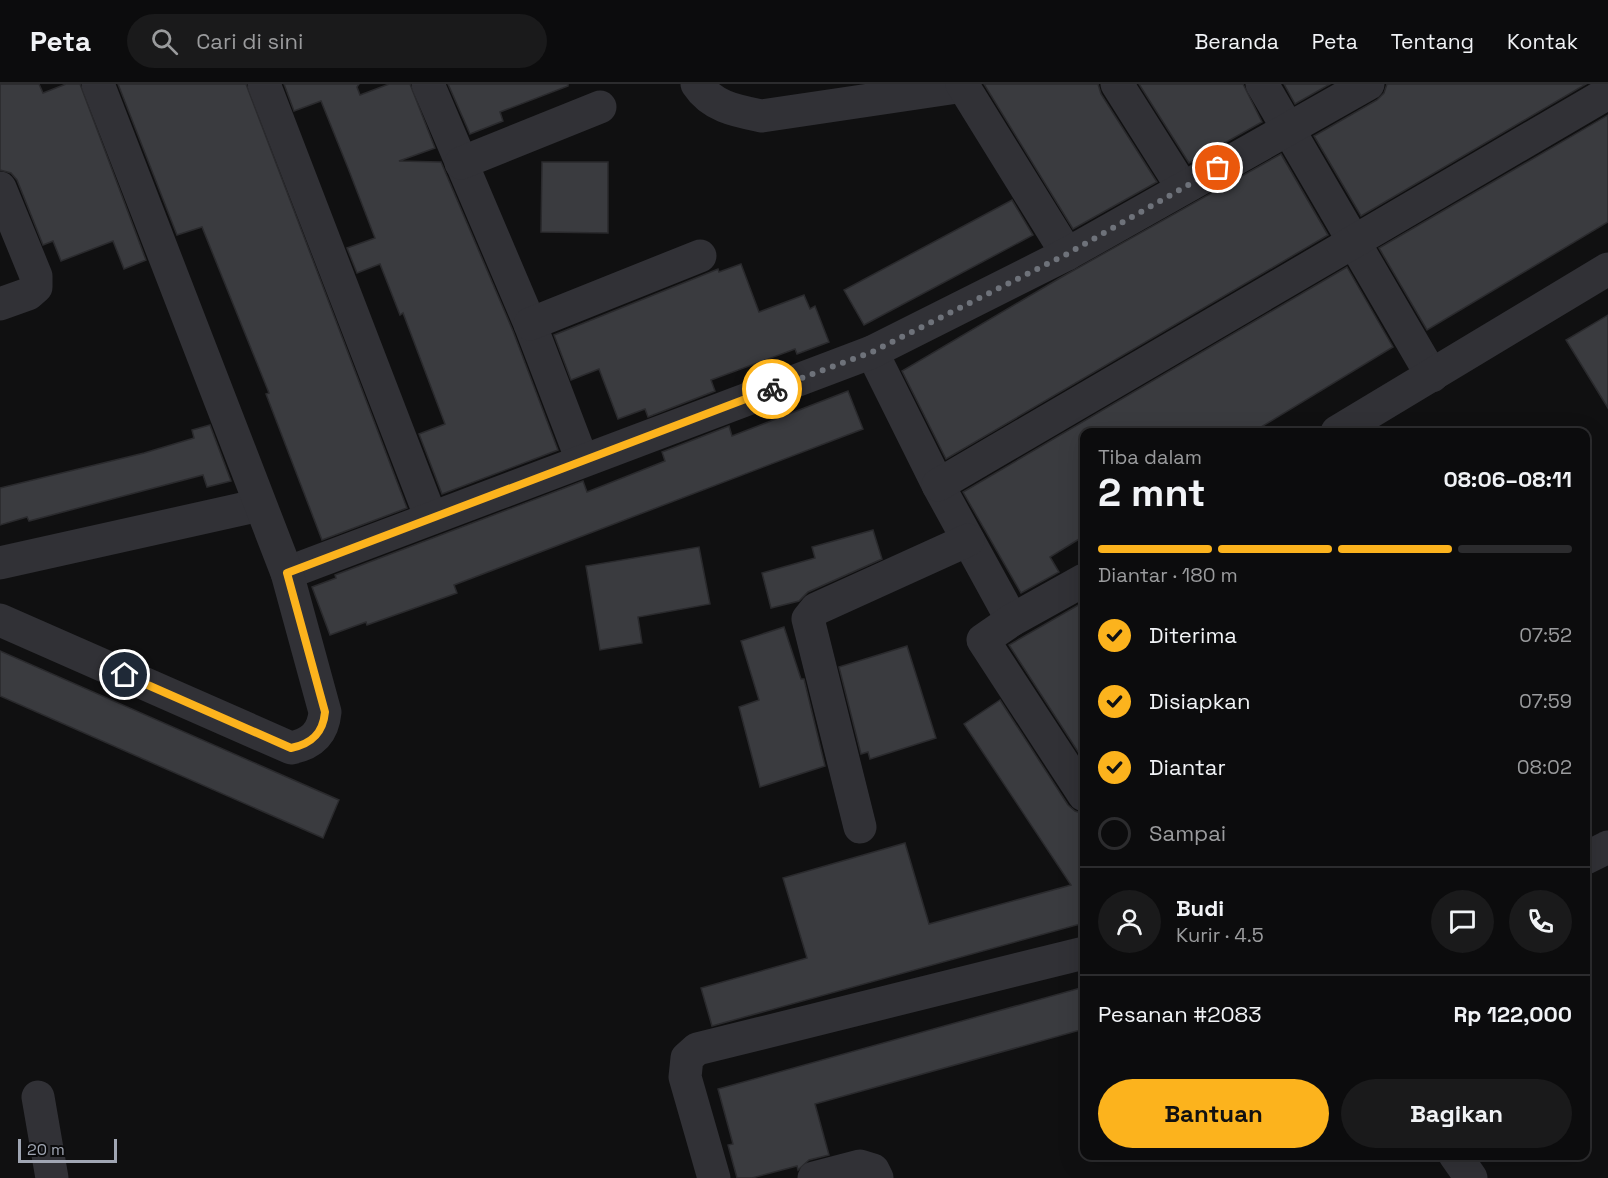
<!DOCTYPE html>
<html lang="id">
<meta charset="utf-8">
<style>
body{margin:0;font-family:"Space Grotesk",sans-serif;background:#1a1a1b;color:#f1f3f6;height:100vh;display:flex;flex-direction:column;font-size:22px;white-space:nowrap}
*{box-sizing:border-box;margin:0}
p{font-size:20px;color:#9a9b9d}
.icon{flex:none;width:33px;height:33px;fill:none;stroke:currentColor;stroke-width:2;stroke-linecap:round;stroke-linejoin:round}
.map{position:relative;flex:1;overflow:hidden}
.details{position:absolute;left:1080px;top:344px;width:510px;height:732px;display:flex;flex-direction:column;background:#0c0c0d;border-radius:12px;box-shadow:0 6px 24px #0002,0 0 0 2px #2c2c2e}
.details>*{flex:none}
.scale{position:absolute;left:18px;bottom:15px;width:99px;box-sizing:border-box;padding-left:6px;border:3px solid #a0a6b3;border-top:0;font-size:16px;line-height:21px;white-space:nowrap;color:#a0a6b3;-webkit-text-stroke:4px #0b0b0c;paint-order:stroke}
.pin{position:absolute;display:grid;place-items:center;width:51px;height:51px;color:#fff;margin:-26px;border:3px solid #fff;border-radius:50%;box-shadow:0 2px 6px #0007}
.courier{position:absolute;display:grid;place-items:center;width:60px;height:60px;margin:-30px;border:4px solid #fcb31d;border-radius:50%;background:#fff;color:#222;box-shadow:0 2px 8px #0007}
.summary em{font-style:normal;font-weight:700}
.summary div{display:flex;flex-direction:column-reverse}
.summary{display:flex;align-items:center;justify-content:space-between;height:102px;padding:0 18px}
h1{font-size:39px;font-weight:700;line-height:45px}
.bar{display:grid;grid-template-columns:repeat(4,1fr);gap:9px 6px;align-content:center;height:72px;padding:0 18px}
.bar i{height:8px;border-radius:4px;background:#2c2c2e}
.bar .on{background:#fcb31d}
.bar p{grid-column:span 4}
.line{display:flex;align-items:center;gap:15px;padding:0 18px;border-top:2px solid #2c2c2e}
.line div{flex:1}
.round{display:grid;place-items:center;flex:none;width:63px;height:63px;border-radius:32px;background:#1a1a1b}
ol{padding:0 18px;list-style:none}
li{display:flex;align-items:center;gap:18px;height:66px}
li p{margin-inline-start:auto}
li .icon{padding:6px;border-radius:50%;background:#fcb31d;color:#111;stroke-width:4}
li:last-child{color:#9a9b9d}
li i{width:33px;height:33px;border:3px solid #2c2c2e;border-radius:50%}
.action{display:flex;gap:12px;margin-top:auto;padding:12px 18px}
.action a{flex:1;height:69px;border-radius:36px;background:#fcb31d;color:#111;font-size:24px;font-weight:700;line-height:69px;text-align:center}
.action a+a{background:#1a1a1b;color:#f1f3f6}
header{display:flex;align-items:center;gap:36px;box-sizing:border-box;height:84px;padding:0 30px;background:#0c0c0d;border-bottom:2px solid #2c2c2e}
header strong{font-size:28px}
nav{display:flex;gap:33px;margin-inline-start:auto;font-size:21px}
.search{width:420px;height:54px;background:#1a1a1b;display:flex;align-items:center;gap:15px;box-sizing:border-box;padding:0 21px;border-radius:33px;color:#9a9b9d;font-size:22px}
.map>svg:first-child{display:block}
</style>
<header>
<strong>Peta</strong>
<div class="search"><svg class="icon" aria-label="search" viewBox="0 0 24 24"><circle cx="10" cy="10" r="6"/><path d="M15 15l6 6"/></svg>Cari di sini</div>
<nav><a>Beranda</a><a>Peta</a><a>Tentang</a><a>Kontak</a></nav>
</header>
<div class="map">
<svg width="1608" height="1094" viewBox="0 0 1608 1094">
<rect width="100%" height="100%" fill="#101011"/>
<g fill="#3a3b3f" stroke="#2a2a2d" stroke-width="1.5">
<path d="M0,0H39L43,9L66,0H80L146,176L124,185L113,157L61,177L53,157L43,161L17,96L11,89L0,86Z"/>
<path d="M118,0H246L407,424L322,456L266,310L269,309L202,143L177,151Z"/>
<path d="M284,0H359L357,3L360,11L389,0H410L435,64L399,77L441,78L513,247L558,366L442,410L419,350L445,340L403,229L400,231L380,180L357,189L347,164L375,154L348,84L321,17L294,27Z"/>
<path d="M448,0H568V2L500,28L503,37L470,50Z"/>
<path d="M984,0H1098L1101,10L1157,98L1073,145Z"/>
<path d="M1139,0H1243L1262,38L1189,79Z"/>
<path d="M1284,0H1330L1295,20Z"/>
<path d="M1387,0H1586L1361,132L1314,52L1377,16L1384,9Z"/>
<path d="M1608,31V138L1427,246L1379,164Z"/>
<path d="M1281,70L1328,151L946,375L902,287L1060,194Z"/>
<path d="M542,78H608V149L541,148Z"/>
<path d="M1012,116L1033,151L864,241L844,206Z"/>
<path d="M741,180L759,228L804,211L810,225L815,222L829,258L797,270L795,265L711,296L715,307L648,333L645,325L618,335L599,285L571,296L554,251L718,185L719,188Z"/>
<path d="M1347,183L1393,263L1253,348H1084V452L1050,473L1059,488L1021,509L963,408Z"/>
<path d="M1608,231V324L1566,256Z"/>
<path d="M848,307L863,345L454,501L457,509L367,541L366,538L330,551L312,503L336,494L335,491L583,397L587,408L665,377L662,368L729,342L732,352Z"/>
<path d="M210,341L231,397L207,403L203,391L29,437L27,433L0,441V404L144,369L194,354L192,346Z"/>
<path d="M873,446L882,475L808,508L799,517L771,524L762,489L815,474L812,463Z"/>
<path d="M699,463L710,520L638,533L642,559L600,566L586,482Z"/>
<path d="M1080,520L1084,527V677L1009,561Z"/>
<path d="M784,543L801,595H804L825,682L760,703L739,623L759,616L741,557Z"/>
<path d="M907,562L936,654L870,675L868,668L861,670L839,583Z"/>
<path d="M0,567L339,716L323,754L0,612Z"/>
<path d="M1000,616L1068,721L1075,727L1084,730V839L712,942L701,904L807,874L783,794L905,759L929,840L1071,801L964,640Z"/>
<path d="M1084,903V945L815,1020L829,1071L809,1076L798,1086L797,1082L752,1094H737L728,1061L733,1060L718,1005Z"/>
</g>
<g fill="none" stroke-linecap="round" stroke-linejoin="round">
<g stroke="#313136" stroke-width="33">
<path d="M264,0L431,434"/>
<path d="M428,0L530,240L582,376"/>
<path d="M697,0C712,23 737,27 762,32L964,2"/>
<path d="M962,0L1067,170"/>
<path d="M1117,0L1182,103"/>
<path d="M1262,0L1432,292"/>
<path d="M461,79L600,23"/>
<path d="M0,104L36,192V203L28,210L0,220"/>
<path d="M530,240L700,172"/>
<path d="M872,268L938,401L1012,536"/>
<path d="M1337,348L1608,185"/>
<path d="M938,401L1608,9"/>
<path d="M0,479L260,421"/>
<path d="M287,489L872,268L1067,170L1368,0"/>
<path d="M1084,496L1012,536L983,556L1084,711"/>
<path d="M0,536L291,664C311,660 323,650 325,628L287,489L98,0"/>
<path d="M860,743L808,535L816,525L968,456"/>
<path d="M1586,774L1608,763"/>
<path d="M38,1013L52,1094"/>
<path d="M1455,1071L1471,1094"/>
<path d="M714,1094L685,993L687,974L697,965L1084,869"/>
<path d="M814,1094L860,1082L873,1086L877,1094"/>
</g>
</g>
<g fill="none" stroke-linecap="round" stroke-linejoin="round">
<path stroke="#6e727a" stroke-width="6" stroke-dasharray="0 10.8" d="M772,305L872,268L1067,170L1218,84"/>
<path stroke="#fcb31d" stroke-width="8" d="M125,591L291,664C311,660 323,650 325,628L287,489L772,305"/>
</g>
</svg>
<div class="scale">20 m</div>
<div class="pin" style="left:1218px;top:84px;background:#ea580c"><svg class="icon" aria-label="bag" viewBox="0 0 24 24"><path d="M5 8h14l-1 12H6zM9 8a3 3 0 0 1 6 0"/></svg></div>
<div class="pin" style="left:125px;top:591px;background:#1f2937"><svg class="icon" aria-label="home" viewBox="0 0 24 24"><path d="M3 11l9-7 9 7M6 9v11h12V9"/></svg></div>
<div class="courier" style="left:772px;top:305px"><svg class="icon" aria-label="bike" viewBox="0 0 24 24"><circle cx="6" cy="16" r="4"/><circle cx="18" cy="16" r="4"/><path d="M6 16l4-8h5l3 8M10 8l3 8H6M13 5h3"/></svg></div>
<section class="details">
<div class="summary"><div><h1>2 mnt</h1><p>Tiba dalam</p></div><em>08:06–08:11</em></div>
<div class="bar"><i class="on"></i><i class="on"></i><i class="on"></i><i></i><p>Diantar · 180 m</p></div>
<ol>
<li><svg class="icon" aria-label="check" viewBox="0 0 24 24"><path d="M5 12l5 5 9-10"/></svg>Diterima<p>07:52</p></li>
<li><svg class="icon" aria-label="check" viewBox="0 0 24 24"><path d="M5 12l5 5 9-10"/></svg>Disiapkan<p>07:59</p></li>
<li><svg class="icon" aria-label="check" viewBox="0 0 24 24"><path d="M5 12l5 5 9-10"/></svg>Diantar<p>08:02</p></li>
<li><i></i>Sampai</li>
</ol>
<div class="line" style="height:108px"><a class="round"><svg class="icon" aria-label="person" viewBox="0 0 24 24"><circle cx="12" cy="8" r="4"/><path d="M4 21q1-7 8-7t8 7"/></svg></a><div><b>Budi</b><p>Kurir · 4.5</p></div><a class="round"><svg class="icon" aria-label="chat" viewBox="0 0 24 24"><path d="M4 5h16v11H9l-5 4z"/></svg></a><a class="round"><svg class="icon" aria-label="phone" viewBox="0 0 24 24"><path d="M5 4h4l2 5-3 2q2 4 5 5l2-3 5 2v4C11 20 4 13 5 4z"/></svg></a></div>
<div class="line" style="height:78px"><div>Pesanan #2083</div><b>Rp 122,000</b></div>
<div class="action"><a>Bantuan</a><a>Bagikan</a></div>
</section>
</div>
